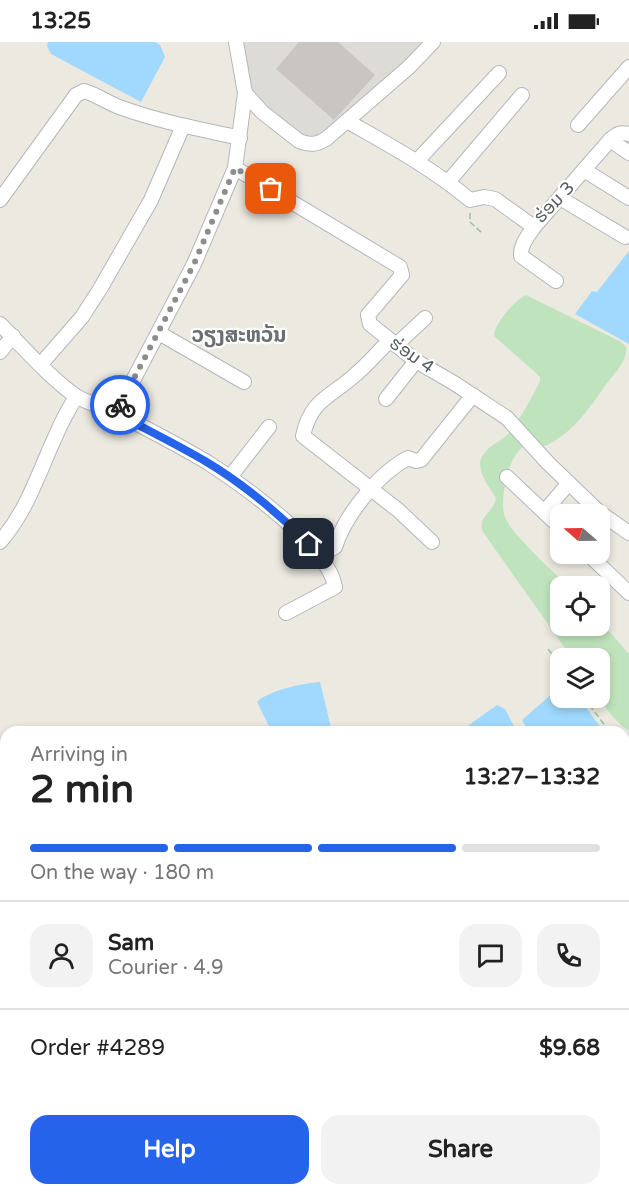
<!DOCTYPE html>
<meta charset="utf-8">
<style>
body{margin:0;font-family:"Varela Round","Noto Sans Lao",sans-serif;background:#f2f2f2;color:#222;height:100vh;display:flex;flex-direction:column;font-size:22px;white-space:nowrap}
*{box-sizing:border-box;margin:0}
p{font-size:20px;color:#767676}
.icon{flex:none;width:33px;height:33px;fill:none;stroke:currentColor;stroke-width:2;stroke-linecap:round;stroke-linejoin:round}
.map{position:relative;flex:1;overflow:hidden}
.drawer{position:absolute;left:0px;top:684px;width:630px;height:470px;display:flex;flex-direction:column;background:#fff;border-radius:18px 18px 0 0;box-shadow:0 3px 9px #0003}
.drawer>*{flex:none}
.needle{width:39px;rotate:290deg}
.tools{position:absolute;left:550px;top:462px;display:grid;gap:12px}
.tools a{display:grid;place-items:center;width:60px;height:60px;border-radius:12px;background:#fff;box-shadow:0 3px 9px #0003;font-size:30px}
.pin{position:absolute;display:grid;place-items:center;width:51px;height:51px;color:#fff;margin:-26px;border-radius:12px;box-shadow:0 3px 9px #0006}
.courier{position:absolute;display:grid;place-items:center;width:60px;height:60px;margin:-30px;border:4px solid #2563eb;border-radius:50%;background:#fff;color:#222;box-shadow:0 2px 8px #0007}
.summary em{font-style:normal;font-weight:800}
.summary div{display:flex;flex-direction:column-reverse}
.summary{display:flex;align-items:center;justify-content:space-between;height:102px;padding:0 30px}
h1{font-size:39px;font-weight:800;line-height:45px}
.bar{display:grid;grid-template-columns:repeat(4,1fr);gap:9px 6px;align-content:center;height:72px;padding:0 30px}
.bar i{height:8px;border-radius:4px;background:#e0e0e0}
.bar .current{background:#2563eb}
.bar p{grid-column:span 4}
.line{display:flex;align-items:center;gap:15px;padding:0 30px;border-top:2px solid #e0e0e0}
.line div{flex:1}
.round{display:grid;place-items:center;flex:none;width:63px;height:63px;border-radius:18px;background:#f2f2f2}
.primary-button{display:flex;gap:12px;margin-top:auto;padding:12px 30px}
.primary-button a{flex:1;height:69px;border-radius:18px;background:#2563eb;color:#fff;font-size:24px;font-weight:800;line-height:69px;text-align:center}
.primary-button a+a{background:#f2f2f2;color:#222}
.status{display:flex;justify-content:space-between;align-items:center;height:42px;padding:0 30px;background:#fff;direction:ltr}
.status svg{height:16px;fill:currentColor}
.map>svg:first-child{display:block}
</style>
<div class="status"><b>13:25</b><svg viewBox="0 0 49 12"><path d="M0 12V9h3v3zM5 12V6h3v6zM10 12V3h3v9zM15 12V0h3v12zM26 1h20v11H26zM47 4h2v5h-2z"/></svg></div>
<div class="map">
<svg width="629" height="1153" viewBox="0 0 629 1153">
<rect width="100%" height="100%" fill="#ece9e0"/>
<path fill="#dddbd5" d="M242,0H425L317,105L258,65L246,38Z"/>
<g fill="#bfe4bd">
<path d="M526,253L621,300L626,305C628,318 615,331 607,341C591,364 573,391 547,403C539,407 532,401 525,404C516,408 510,423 508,431C505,444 501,459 504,472C508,490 554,530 568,544H561V584H600V579L629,612V688C621,686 603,664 600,656C597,648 600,626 600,616H572L483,490C477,473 494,471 496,456C486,440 470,422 489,406C495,401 502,398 508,392C520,377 532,356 540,339V335L535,330L494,294C494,282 515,258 526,253Z"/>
<path d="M629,955V1022L624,1018V959Z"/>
<path d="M303,1148H395L402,1153H298Z"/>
</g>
<g fill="#a0d9fd">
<path d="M48,0H155L160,3L165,15L141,60L51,12L47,4Z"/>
<path d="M629,209V302L575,272L592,249L597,250Z"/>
<path d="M320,640L332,690H272L257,660C267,649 304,641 320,640Z"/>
<path d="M561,644V656H579L604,690H529L522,678Z"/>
<path d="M497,663L505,667L517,690H459Z"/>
</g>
<path fill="#c9c5c0" d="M299,0H338L375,33L334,78L276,27Z"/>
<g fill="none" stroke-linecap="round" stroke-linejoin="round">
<defs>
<g id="minor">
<path d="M245,51L262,70L299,99C310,103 316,103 326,97L409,25L433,0"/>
<path d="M347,79C389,103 432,126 470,158L484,155L495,157L534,185"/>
<path d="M578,83L629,25"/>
<path d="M610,98C616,92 620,90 629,92"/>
<path d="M417,119L499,31"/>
<path d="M235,126L400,225L402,233L368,273L370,282L416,319L454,341L507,376L548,421L599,470L629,491"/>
<path d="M584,128L629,156"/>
<path d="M448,140L522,53"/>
<path d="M560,156L625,195"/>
<path d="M0,158L76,53L84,49C98,53 109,62 122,66C161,80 200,87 240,96"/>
<path d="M556,239L521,214C520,203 528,194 534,185L610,98L629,111"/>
<path d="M0,282C22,304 51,337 76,354C89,362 105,365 118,372C148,387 178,403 207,420C241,442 329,504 335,545L286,571"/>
<path d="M159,291L244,340"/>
<path d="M389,299C378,310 368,322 356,332C333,354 311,356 303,394L398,468L432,500"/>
<path d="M396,303L425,276"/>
<path d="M0,310L13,294"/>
<path d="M41,322L82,275L100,247L151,158L183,84"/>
<path d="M386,357L416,319"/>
<path d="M116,371L194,222L235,126L245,51L236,0"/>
<path d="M230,435L269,385"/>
<path d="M507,435L561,486"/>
<path d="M544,470L569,441"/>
<path d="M0,500C28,468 39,429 57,391C62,378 70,366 76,354"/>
<path d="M588,512L629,551"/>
<path d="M320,513L335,505C345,473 379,431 408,416L416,419L421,418L473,353"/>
<path d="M624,712L629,726"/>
<path d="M0,713L6,721"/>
<path d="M624,797L626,799"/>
<path d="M0,1016L6,1020"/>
<path d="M624,1027L629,1031"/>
<path d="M168,1148H181"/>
<path d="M257,1148L259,1153"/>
<path d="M416,1148L422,1153"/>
<path d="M529,1148L535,1153"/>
</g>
<g id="highway">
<path d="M624,1127L629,1121"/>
<path d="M605,1153L609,1148"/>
</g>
</defs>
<use href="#minor" stroke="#b3b7bb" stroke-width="16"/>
<use href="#highway" stroke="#e79505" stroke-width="22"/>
<g stroke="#96c4a1" stroke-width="1.5" stroke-dasharray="6 3" stroke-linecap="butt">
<path d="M470,171V180L483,192"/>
<path d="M548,607L561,624"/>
<path d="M584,656L610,690"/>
<path d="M624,771L629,767"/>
</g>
<use href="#minor" stroke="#fff" stroke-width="14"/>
<use href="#highway" stroke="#fad889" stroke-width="20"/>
</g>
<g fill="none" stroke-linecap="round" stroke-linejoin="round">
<path stroke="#8c8e8d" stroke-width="6" stroke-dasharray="0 10.8" d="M120,363L194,222L235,126L271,147"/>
<path stroke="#2563eb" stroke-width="8" d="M120,363L116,371C145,387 176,402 205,419C242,441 278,471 309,502"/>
</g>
<g text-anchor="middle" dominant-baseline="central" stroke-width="4.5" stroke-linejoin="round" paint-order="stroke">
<g font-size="18" fill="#595d61" stroke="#fff">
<text transform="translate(554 160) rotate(-46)">ຮ່ອມ 3</text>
<text transform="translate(412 313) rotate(35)">ຮ່ອມ 4</text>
</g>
<g font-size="21" font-weight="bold" fill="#6a6f73" stroke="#fff">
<text x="239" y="293">ວຽງສະຫວັນ</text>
</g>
</g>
</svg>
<div class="tools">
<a><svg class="needle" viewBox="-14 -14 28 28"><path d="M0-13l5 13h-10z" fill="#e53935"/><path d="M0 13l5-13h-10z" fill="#767676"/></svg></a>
<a><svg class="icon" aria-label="locate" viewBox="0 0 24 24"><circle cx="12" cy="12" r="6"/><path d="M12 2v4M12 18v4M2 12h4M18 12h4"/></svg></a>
<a><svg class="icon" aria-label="layers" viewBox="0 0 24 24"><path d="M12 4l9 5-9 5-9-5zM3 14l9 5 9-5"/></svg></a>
</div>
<div class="pin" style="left:271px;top:147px;background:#ea580c"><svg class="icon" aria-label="bag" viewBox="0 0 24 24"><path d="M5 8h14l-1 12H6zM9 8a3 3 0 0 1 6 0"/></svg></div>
<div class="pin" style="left:309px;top:502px;background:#1f2937"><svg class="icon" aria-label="home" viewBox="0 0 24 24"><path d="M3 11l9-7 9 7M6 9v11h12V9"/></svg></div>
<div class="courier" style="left:120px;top:363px"><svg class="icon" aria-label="bike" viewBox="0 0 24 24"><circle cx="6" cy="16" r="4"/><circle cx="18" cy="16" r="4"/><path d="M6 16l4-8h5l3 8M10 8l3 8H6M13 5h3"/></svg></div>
<section class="drawer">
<div class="summary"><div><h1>2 min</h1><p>Arriving in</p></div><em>13:27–13:32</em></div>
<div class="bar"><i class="current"></i><i class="current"></i><i class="current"></i><i></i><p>On the way · 180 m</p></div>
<div class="line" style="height:108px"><a class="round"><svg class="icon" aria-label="person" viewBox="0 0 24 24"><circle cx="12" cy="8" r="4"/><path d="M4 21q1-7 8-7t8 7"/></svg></a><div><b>Sam</b><p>Courier · 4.9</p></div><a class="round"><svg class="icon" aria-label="chat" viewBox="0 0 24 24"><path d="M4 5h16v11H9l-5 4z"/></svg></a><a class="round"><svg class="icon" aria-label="phone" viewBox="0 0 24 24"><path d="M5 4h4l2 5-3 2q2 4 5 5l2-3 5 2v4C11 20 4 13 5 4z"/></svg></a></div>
<div class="line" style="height:78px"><div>Order #4289</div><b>$9.68</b></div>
<div class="primary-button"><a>Help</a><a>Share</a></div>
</section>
</div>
